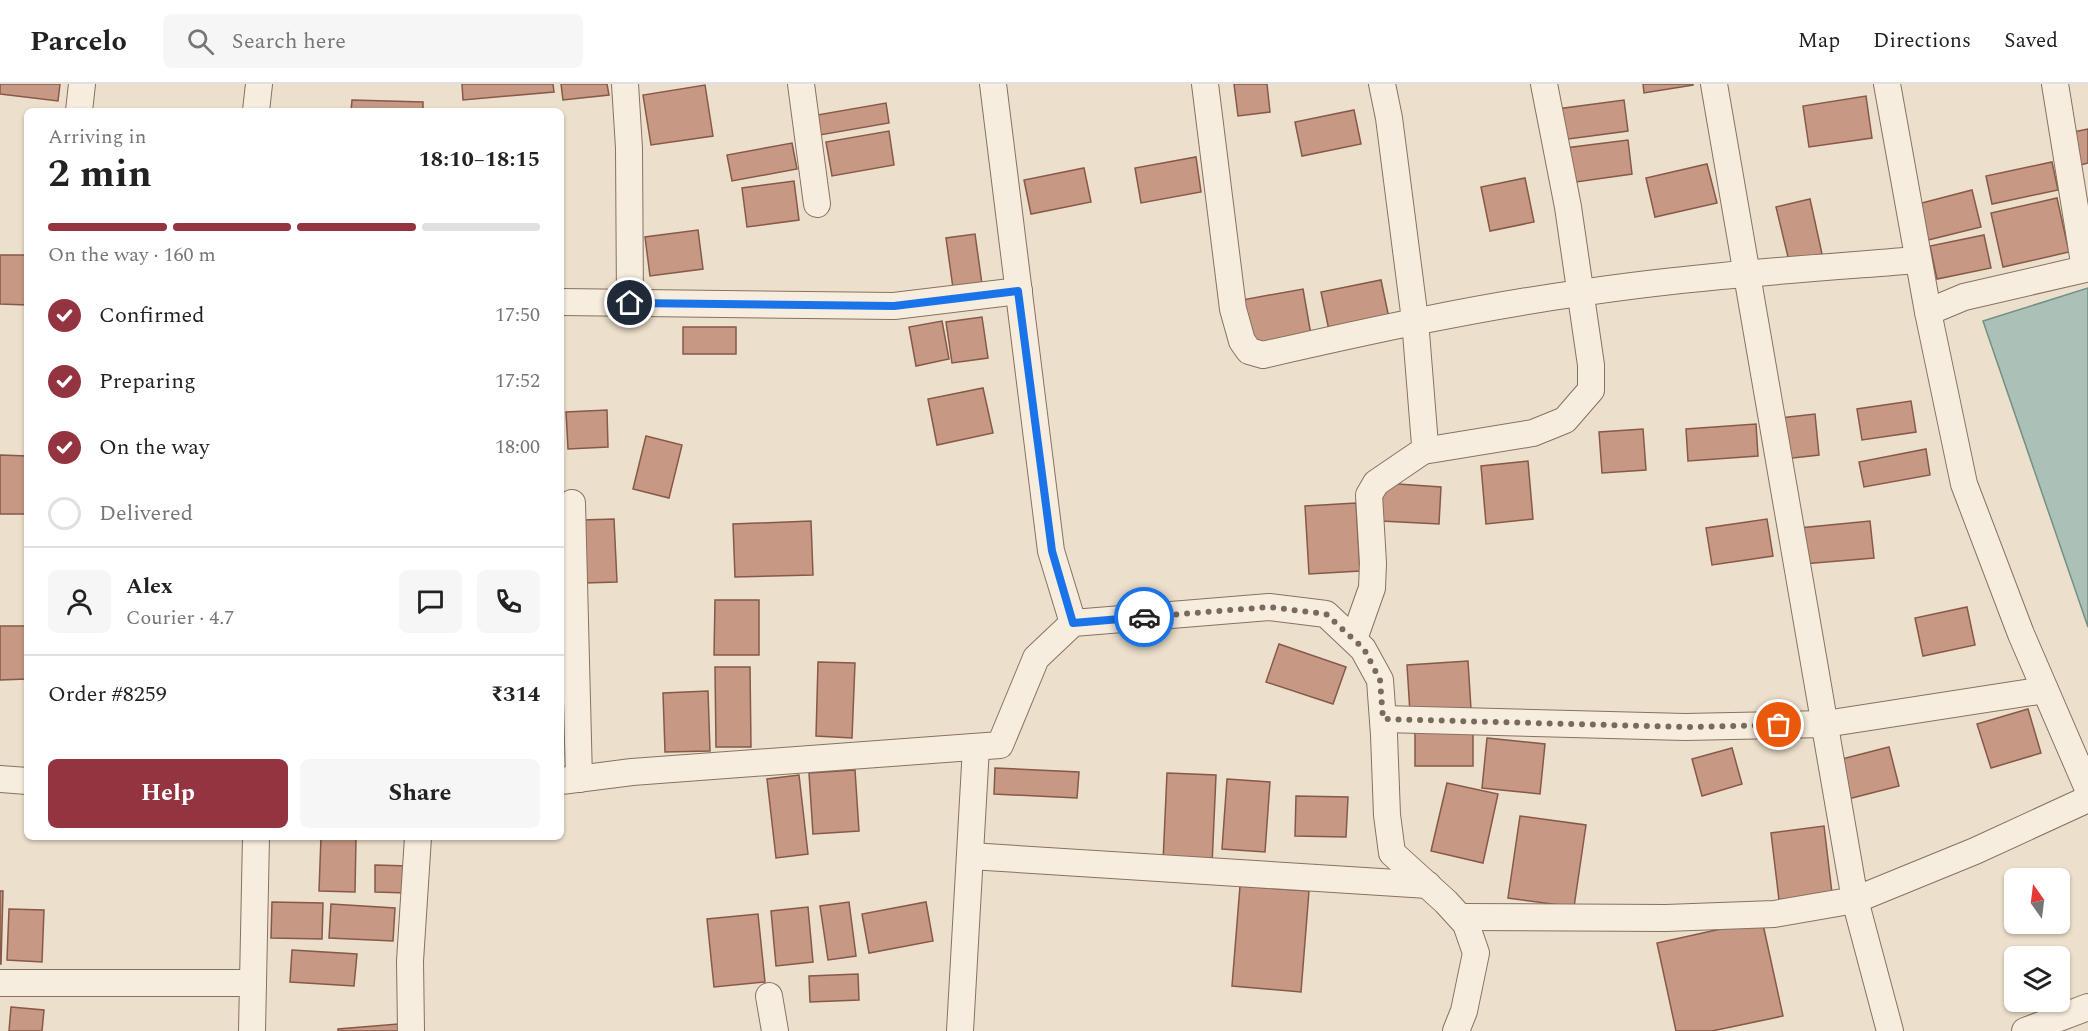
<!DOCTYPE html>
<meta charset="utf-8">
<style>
body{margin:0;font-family:Spectral,serif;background:#f6f6f6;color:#222;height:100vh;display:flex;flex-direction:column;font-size:22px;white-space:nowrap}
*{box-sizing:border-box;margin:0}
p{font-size:20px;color:#767676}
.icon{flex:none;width:33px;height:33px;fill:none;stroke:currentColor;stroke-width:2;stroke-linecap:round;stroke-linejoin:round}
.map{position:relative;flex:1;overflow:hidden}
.details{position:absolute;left:24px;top:24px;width:540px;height:732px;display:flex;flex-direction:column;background:#fff;border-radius:9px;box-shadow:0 2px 4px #0004}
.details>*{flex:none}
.needle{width:39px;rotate:346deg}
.controls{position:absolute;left:2004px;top:784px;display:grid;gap:12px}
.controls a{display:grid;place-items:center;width:66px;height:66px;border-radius:9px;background:#fff;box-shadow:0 2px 4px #0004;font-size:30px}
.pin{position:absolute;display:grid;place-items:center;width:51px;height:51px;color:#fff;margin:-26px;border:3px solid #fff;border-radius:50%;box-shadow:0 2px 6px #0007}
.courier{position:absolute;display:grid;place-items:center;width:60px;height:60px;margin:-30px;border:4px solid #1a73e8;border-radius:50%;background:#fff;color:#222;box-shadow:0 2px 8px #0007}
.head em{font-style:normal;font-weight:700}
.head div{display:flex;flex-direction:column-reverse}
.head{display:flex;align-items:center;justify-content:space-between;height:102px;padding:0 24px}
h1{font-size:39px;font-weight:700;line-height:45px}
.bar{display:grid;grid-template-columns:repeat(4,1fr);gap:9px 6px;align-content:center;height:72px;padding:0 24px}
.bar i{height:8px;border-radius:4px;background:#e0e0e0}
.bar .active{background:#933440}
.bar p{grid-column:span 4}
.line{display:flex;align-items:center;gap:15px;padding:0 24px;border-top:2px solid #e0e0e0}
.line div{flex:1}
.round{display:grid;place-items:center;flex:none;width:63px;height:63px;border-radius:9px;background:#f6f6f6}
ol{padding:0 24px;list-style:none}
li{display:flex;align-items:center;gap:18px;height:66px}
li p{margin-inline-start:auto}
li .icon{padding:6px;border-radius:50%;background:#933440;color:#fff;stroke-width:4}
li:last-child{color:#767676}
li i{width:33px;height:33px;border:3px solid #e0e0e0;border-radius:50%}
.primary-button{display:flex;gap:12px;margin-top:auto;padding:12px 24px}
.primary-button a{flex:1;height:69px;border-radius:9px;background:#933440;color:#fff;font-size:24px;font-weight:700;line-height:69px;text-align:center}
.primary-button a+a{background:#f6f6f6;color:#222}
header{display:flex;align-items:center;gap:36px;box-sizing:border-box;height:84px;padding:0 30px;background:#fff;border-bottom:2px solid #e0e0e0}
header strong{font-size:28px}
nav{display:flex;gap:33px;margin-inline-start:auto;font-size:21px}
.search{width:420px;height:54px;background:#f6f6f6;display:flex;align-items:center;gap:15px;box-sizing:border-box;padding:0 21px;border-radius:9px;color:#767676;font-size:22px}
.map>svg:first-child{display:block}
</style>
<header>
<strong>Parcelo</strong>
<div class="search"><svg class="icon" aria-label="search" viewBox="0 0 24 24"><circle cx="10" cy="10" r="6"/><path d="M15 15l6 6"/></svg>Search here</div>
<nav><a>Map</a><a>Directions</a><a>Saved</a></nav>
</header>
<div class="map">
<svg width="2088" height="947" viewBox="0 0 2088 947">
<rect width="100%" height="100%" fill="#ecdfcb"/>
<path fill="#abc1b8" stroke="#729085" stroke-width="1.5" d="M2088,204V543L1983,237Z"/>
<g fill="#c79884" stroke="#865948" stroke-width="1.5">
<path d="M0,0H60L58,17L0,10Z"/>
<path d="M462,0H553L554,8L463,16Z"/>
<path d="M561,0H607L609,11L563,16Z"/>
<path d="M1234,0H1267L1270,28L1238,32Z"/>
<path d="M1643,0H1693V1L1644,9Z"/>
<path d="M705,1L713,52L651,61L643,11Z"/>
<path d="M1866,12L1872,54L1809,63L1803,22Z"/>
<path d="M352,16L423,18V27H351Z"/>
<path d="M1624,16L1628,47L1561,56L1557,25Z"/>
<path d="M886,19L889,39L820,51L817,31Z"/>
<path d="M1354,26L1361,60L1302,72L1295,38Z"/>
<path d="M2088,45V79L2080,81L2073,48Z"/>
<path d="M889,47L894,81L832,92L826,58Z"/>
<path d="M1628,56L1632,90L1569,99L1565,64Z"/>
<path d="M792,59L797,85L732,97L727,71Z"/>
<path d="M1196,73L1201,108L1141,119L1135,84Z"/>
<path d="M2052,78L2058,106L1992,120L1986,92Z"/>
<path d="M1707,80L1717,119L1655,133L1646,94Z"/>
<path d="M1084,84L1091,118L1031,130L1024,96Z"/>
<path d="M1525,94L1534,138L1490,147L1481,103Z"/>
<path d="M794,97L799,136L747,143L742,104Z"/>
<path d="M1972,106L1981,143L1924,157L1914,121Z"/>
<path d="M2057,114L2069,168L2003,183L1991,129Z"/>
<path d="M1810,115L1822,170L1789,177L1776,123Z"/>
<path d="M698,146L703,185L650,192L645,153Z"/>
<path d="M975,150L982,200L953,204L946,154Z"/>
<path d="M1984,151L1991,184L1937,195L1930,162Z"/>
<path d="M0,171H27V221L0,220Z"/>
<path d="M1381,196L1390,239L1330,251L1321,208Z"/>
<path d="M1303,205L1311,251L1250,262L1242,216Z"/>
<path d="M982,233L988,274L952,279L946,238Z"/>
<path d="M942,237L949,275L916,282L909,243Z"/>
<rect x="683" y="243" width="53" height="27"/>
<path d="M983,304L993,349L937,361L928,315Z"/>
<path d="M1911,317L1916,348L1862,356L1857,325Z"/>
<path d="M607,326L608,363L568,365L566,328Z"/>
<path d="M1815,330L1819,371L1784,375L1780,334Z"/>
<path d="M1756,340L1758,372L1688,377L1686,345Z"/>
<path d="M1643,345L1646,386L1602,389L1599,348Z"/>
<path d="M646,352L682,361L669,414L633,405Z"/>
<path d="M1926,365L1930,391L1864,403L1859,378Z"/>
<path d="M0,371L27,372V430H0Z"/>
<path d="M1528,377L1533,435L1486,440L1481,382Z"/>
<path d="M1383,399L1441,403L1439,440L1381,437Z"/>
<path d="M1356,419L1360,487L1309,490L1305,422Z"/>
<path d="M614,435L617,498L585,499L582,436Z"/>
<path d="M1767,435L1773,472L1712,481L1706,444Z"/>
<path d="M811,437L813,491L735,493L733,440Z"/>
<path d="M1870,437L1874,474L1803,480L1799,444Z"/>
<path d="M715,516H759V571H714Z"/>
<path d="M1967,523L1975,561L1923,572L1915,534Z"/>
<path d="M0,542H26V595L0,596Z"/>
<path d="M1279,560L1346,583L1333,620L1266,598Z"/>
<path d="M1468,577L1471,625L1410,629L1407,581Z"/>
<path d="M818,578L855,579L852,654L816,652Z"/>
<path d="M715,583H750L751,663H716Z"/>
<path d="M708,607L710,667L665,668L663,609Z"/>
<path d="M2028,625L2041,669L1991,684L1977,640Z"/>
<path d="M1473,645V682H1415V646Z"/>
<path d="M1487,654L1545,660L1540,710L1482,704Z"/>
<path d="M1889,663L1899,702L1848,715L1838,676Z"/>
<path d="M1732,664L1742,700L1702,712L1692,675Z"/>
<path d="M995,684L1079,688L1077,714L994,710Z"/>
<path d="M855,686L859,747L813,750L809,689Z"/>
<path d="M1167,689L1216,691L1212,781L1163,778Z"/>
<path d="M799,691L808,770L776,774L767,695Z"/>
<path d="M1227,695L1270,698L1265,768L1222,765Z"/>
<path d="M1447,699L1498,710L1483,779L1431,767Z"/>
<path d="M1296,712L1348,713L1346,753L1295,752Z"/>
<path d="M1520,732L1586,741L1574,823L1508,814Z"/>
<path d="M1824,742L1832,809L1779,816L1771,749Z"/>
<path d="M321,753H356L355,808L319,807Z"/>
<path d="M375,781L409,782L408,809L375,808Z"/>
<path d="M1240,802L1309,807L1301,908L1232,902Z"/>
<path d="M0,807H3L1,880H0Z"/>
<path d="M272,818L323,819L322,855L271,854Z"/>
<path d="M849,818L856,872L828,876L820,822Z"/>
<path d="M926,818L933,857L869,869L862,830Z"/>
<path d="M331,820L395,824L393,857L329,854Z"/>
<path d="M808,823L813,878L776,882L771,827Z"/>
<path d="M9,825L44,826L42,878L7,876Z"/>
<path d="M758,830L765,898L714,903L707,835Z"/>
<path d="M1762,836L1783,932L1712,947H1676L1657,859Z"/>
<path d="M292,866L357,870L354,902L290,898Z"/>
<path d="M858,890L859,916L810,918L809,892Z"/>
<path d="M11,923L44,926L42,947H9Z"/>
<path d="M398,940L399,947H338V945Z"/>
</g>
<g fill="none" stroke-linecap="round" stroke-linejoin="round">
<defs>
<g id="street">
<path d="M625,0L629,64L630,219"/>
<path d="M801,0L817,120"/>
<path d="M993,0L1051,467L1073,539"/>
<path d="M1205,0L1233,225L1242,257L1249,267L1263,271C1368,247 1473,224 1580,209C1692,192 1805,185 1918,176"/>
<path d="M1714,0L1855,816L1890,947"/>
<path d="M1887,0L1928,228"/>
<path d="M2055,0L2085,185L1964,213L1928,228L1964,400L2021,550L2088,705"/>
<path d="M79,27L82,0"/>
<path d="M256,27L259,0"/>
<path d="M561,218L894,222L1019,207"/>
<path d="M1423,367L1533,349L1565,336L1591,306V281L1568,123L1544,0"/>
<path d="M572,419L579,695"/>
<path d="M1354,555L1372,504L1373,479L1369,411L1376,399L1423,367L1425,361L1415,236L1389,34L1382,0"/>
<path d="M1383,635L1685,643L1825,640L2045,606"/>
<path d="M0,695L27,697"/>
<path d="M561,697L632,688L1000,661L1036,574L1073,539L1269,523L1326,530L1363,565L1380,596L1384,651L1387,731L1392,769L1446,818L1466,840L1476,869L1464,927L1456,947"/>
<path d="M970,772L1428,801"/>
<path d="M1461,833L1666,834L1774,830L1855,816L1975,767L2088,715"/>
<path d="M0,899H253"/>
<path d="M769,912L775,947"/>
<path d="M252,947L256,753"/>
<path d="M411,947L410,877L418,753"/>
<path d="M960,947L976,663"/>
<path d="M2025,947L2088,923"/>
</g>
</defs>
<use href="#street" stroke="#887160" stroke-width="28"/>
<use href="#street" stroke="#f7edde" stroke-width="26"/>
</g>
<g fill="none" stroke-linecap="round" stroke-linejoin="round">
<path stroke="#786a5e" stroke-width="6" stroke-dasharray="0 10.8" d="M1144,533L1269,523L1326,530L1364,565L1380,596L1383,635L1685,643L1779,641"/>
<path stroke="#1a73e8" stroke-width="8" d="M630,219L894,222L1018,207L1052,467L1073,539L1144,533"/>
</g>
</svg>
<div class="controls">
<a><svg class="needle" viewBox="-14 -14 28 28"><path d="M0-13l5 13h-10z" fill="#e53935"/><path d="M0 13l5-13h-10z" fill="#767676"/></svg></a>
<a><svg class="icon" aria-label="layers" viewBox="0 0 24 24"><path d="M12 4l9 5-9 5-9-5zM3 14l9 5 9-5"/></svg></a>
</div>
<div class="pin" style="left:1779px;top:641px;background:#ea580c"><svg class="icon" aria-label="bag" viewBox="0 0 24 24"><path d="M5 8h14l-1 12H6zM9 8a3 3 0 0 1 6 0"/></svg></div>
<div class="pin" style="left:630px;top:219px;background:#1f2937"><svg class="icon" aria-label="home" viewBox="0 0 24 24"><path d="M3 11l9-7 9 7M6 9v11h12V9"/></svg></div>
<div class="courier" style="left:1144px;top:533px"><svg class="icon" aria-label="car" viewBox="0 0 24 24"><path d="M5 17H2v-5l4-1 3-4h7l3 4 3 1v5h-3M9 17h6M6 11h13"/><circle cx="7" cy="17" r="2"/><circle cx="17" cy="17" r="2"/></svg></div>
<section class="details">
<div class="head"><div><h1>2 min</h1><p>Arriving in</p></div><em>18:10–18:15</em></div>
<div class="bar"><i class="active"></i><i class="active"></i><i class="active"></i><i></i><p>On the way · 160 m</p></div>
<ol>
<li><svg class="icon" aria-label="check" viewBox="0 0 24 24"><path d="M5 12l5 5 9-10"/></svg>Confirmed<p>17:50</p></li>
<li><svg class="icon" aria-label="check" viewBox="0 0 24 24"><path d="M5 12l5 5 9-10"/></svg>Preparing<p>17:52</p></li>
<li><svg class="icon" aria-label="check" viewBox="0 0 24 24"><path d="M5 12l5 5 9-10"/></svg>On the way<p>18:00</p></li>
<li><i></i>Delivered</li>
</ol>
<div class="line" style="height:108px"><a class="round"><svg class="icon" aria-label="person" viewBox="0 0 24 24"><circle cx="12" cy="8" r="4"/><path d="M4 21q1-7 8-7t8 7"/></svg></a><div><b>Alex</b><p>Courier · 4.7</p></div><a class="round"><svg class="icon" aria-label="chat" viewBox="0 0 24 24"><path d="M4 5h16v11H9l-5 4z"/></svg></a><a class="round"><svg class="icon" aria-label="phone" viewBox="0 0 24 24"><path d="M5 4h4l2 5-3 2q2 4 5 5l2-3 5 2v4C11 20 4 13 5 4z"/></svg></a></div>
<div class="line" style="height:78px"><div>Order #8259</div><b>₹314</b></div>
<div class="primary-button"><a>Help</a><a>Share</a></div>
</section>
</div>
